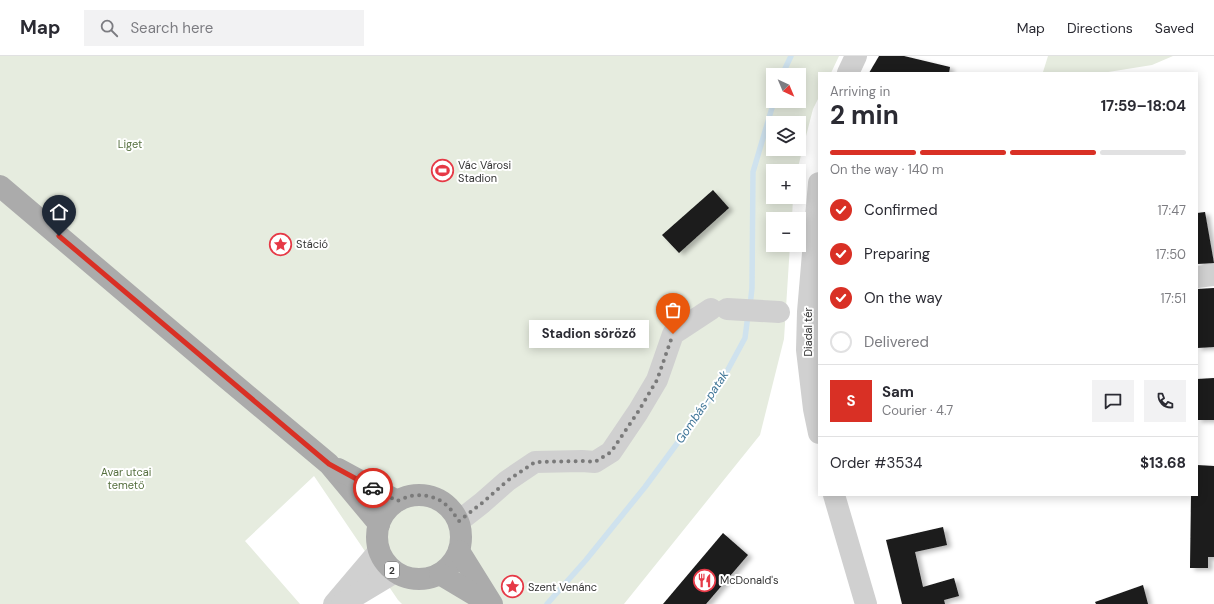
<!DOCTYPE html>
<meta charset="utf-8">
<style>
body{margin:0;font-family:"DM Sans",sans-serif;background:#f2f2f3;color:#2b2b33;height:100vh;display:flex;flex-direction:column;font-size:15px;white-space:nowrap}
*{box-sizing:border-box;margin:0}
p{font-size:13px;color:#7c7c81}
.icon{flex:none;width:22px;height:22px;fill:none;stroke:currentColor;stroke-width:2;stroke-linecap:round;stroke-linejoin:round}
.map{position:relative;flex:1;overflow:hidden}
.side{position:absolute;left:818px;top:16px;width:380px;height:424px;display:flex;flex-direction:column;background:#fff;border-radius:0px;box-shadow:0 2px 10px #0003}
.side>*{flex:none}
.needle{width:26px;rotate:136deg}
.fabs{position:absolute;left:766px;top:12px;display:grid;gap:8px}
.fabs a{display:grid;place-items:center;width:40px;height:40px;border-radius:0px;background:#fff;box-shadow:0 2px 10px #0003;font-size:20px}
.pin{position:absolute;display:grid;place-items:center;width:34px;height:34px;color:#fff;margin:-41px -17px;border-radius:50% 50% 50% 0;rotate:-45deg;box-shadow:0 0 4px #0007}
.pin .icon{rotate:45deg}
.courier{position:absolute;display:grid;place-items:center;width:40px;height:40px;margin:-20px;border:3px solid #d93025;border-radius:50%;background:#fff;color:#222;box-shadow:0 1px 5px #0007}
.bubble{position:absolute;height:28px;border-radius:0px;background:#fff;box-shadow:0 2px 10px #0003;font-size:13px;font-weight:700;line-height:28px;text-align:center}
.head em{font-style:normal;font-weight:700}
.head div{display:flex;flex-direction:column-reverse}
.head{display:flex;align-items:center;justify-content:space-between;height:68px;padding:0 12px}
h1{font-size:26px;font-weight:700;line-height:30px}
.bar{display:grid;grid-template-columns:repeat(4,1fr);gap:6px 4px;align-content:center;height:48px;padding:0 12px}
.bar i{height:5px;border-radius:3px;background:#e1e1e2}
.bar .on{background:#d93025}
.bar p{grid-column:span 4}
.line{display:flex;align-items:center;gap:10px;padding:0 12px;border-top:1px solid #e1e1e2}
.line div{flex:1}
.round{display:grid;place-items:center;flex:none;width:42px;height:42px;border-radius:0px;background:#f2f2f3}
ol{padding:0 12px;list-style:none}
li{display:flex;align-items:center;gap:12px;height:44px}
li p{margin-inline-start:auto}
li .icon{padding:4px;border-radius:50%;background:#d93025;color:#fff;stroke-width:4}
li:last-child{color:#7c7c81}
li i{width:22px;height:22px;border:2px solid #e1e1e2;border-radius:50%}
header{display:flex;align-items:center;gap:24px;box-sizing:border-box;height:56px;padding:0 20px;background:#fff;border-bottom:1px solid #e1e1e2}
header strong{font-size:19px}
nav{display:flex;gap:22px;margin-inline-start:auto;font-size:14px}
.search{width:280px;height:36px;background:#f2f2f3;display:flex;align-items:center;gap:10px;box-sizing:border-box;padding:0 14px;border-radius:0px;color:#7c7c81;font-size:15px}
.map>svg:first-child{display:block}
</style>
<header>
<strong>Map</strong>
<div class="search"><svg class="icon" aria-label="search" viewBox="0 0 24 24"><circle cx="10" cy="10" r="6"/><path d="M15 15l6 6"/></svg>Search here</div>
<nav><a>Map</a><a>Directions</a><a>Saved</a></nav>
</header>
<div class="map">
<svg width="1214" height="548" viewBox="0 0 1214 548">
<defs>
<filter id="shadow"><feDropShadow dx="4.5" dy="2.5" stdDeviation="2" flood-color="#0004"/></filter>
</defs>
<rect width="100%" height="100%" fill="#fff"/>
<g fill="#e6ecdf" fill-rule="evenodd">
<path d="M0,0H839L831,17H819V41L813,53L797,115H773V141H793L792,163H773V189H790L784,283L760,379L624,548H402L398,544L314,420L245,485L300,548H0ZM773,19H799V45H773ZM773,67H799V93H773Z"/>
<path d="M1048,0H1173L1152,9L1102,17L1043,16Z"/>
</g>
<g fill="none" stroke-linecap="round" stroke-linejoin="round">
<g stroke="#cfe2ee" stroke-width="5.5">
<path d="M782,19L791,0"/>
<path d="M750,250L752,232L753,116L774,45"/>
<path d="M547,548L586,504L645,431L718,332L745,282L748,259"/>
</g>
</g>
<g fill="#1a1a1a" filter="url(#shadow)">
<path d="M879,0H904L950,11L949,17H869Z"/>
<path d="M713,134L729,152L679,197L662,179Z"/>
<path d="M1205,156L1214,207L1197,208V157Z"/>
<path d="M1214,232V291L1197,292V233Z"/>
<path d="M1214,322V364H1197V323Z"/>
<path d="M1197,409L1214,410V501H1208V512H1190L1191,439H1197Z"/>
<path d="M943,471L947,489L915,496L923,531L954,522L959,540L944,544L945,548H902L886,484Z"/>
<path d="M723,477L748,499L706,548H663Z"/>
<path d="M1143,529L1148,548H1096L1095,546Z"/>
</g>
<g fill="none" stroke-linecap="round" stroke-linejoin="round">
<g stroke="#d0d0d0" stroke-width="22">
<path d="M848,17L856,0"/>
<path d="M819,127L808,256L807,294L814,353L819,377"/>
<path d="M1197,221L1214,219"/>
<path d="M727,253L779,256"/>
<path d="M834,439L866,548"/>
<path d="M459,465L482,447L507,425L535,406L582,405L595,406L611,396L638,356L657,324L673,278L711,253"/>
<path d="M334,548L379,495"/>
<path d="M342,548L395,516"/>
</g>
<g stroke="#ababab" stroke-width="22">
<path d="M0,130L224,320L329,408L379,468"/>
<path d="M338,413L397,445"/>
<circle cx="419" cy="481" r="42"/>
<path d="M459,495L492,548"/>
<path d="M440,518L490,548"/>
</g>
</g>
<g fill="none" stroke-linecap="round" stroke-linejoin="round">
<path stroke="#7a7a7a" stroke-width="4" stroke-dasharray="0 7.2" d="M373,432L397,445L410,440L424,439L438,443L449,451L459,465L482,447L507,425L535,406L582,405L595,406L611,396L638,356L657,324L673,278"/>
<path stroke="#d93025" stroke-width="5" d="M59,180L329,408L373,432"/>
</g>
<defs>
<symbol id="stadium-ring" viewBox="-11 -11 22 22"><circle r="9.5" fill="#fff" stroke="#e63946" stroke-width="1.5"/><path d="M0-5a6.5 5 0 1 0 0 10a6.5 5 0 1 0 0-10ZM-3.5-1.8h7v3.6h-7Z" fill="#e63946"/></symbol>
<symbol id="sight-ring" viewBox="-11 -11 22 22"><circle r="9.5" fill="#fff" stroke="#e63946" stroke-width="1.5"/><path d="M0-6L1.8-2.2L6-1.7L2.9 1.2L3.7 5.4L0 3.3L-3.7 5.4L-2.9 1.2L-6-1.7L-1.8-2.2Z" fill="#e63946"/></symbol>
<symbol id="restaurant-ring" viewBox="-11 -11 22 22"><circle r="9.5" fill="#fff" stroke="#e63946" stroke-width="1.5"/><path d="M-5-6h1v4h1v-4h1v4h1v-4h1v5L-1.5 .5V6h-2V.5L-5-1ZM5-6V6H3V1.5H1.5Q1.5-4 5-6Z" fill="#e63946"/></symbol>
</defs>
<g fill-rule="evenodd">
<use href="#stadium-ring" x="430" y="102" width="25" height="25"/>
<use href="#sight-ring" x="268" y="176" width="25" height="25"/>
<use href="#restaurant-ring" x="692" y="512" width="25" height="25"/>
<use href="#sight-ring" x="500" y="518" width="25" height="25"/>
</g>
<g text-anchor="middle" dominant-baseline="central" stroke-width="4" stroke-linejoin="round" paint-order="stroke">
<rect fill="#fff" stroke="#707070" stroke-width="1" x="385" y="506" width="14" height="16" rx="3"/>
<g font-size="10" font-weight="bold" fill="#333">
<text x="392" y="514">2</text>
</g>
<g font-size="11" fill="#56703f" stroke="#fff">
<text x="130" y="88">Liget</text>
<text x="126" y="416">Avar utcai<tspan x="126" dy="13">temető</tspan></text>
</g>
<g font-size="11" fill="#333" stroke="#fff" text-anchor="start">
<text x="458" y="109">Vác Városi<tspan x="458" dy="13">Stadion</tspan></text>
<text x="296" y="188">Stáció</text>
<text x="720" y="524">McDonald's</text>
<text x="528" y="531">Szent Venánc</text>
</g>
<g font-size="11" fill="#333" stroke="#fff">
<text transform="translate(808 276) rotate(-90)">Diadal tér</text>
</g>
<g font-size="12" font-style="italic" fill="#3f7597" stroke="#fff">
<text transform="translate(702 351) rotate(-56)">Gombás-patak</text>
</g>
</g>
</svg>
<div class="fabs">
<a><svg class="needle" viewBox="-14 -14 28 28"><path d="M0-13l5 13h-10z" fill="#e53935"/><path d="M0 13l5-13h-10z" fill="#7c7c81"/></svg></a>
<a><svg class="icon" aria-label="layers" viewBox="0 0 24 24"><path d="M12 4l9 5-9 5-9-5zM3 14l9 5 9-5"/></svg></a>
<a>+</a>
<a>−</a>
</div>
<div class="pin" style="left:673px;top:278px;background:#ea580c"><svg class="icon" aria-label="bag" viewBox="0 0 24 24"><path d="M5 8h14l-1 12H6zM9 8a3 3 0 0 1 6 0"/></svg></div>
<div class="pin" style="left:59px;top:180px;background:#1f2937"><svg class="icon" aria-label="home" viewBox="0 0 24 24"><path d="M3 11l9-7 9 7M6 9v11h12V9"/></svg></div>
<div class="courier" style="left:373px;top:432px"><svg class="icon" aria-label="car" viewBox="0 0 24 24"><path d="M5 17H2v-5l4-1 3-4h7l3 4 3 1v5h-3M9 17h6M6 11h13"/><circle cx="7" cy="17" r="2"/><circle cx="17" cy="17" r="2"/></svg></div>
<div class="bubble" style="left:529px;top:264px;width:120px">Stadion söröző</div>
<section class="side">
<div class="head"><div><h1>2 min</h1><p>Arriving in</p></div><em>17:59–18:04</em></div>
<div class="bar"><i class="on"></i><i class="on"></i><i class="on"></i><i></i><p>On the way · 140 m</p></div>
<ol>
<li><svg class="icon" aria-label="check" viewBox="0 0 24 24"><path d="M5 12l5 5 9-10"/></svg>Confirmed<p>17:47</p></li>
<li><svg class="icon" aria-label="check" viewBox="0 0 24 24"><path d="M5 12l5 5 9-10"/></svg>Preparing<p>17:50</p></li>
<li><svg class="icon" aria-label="check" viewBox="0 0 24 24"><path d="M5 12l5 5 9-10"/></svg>On the way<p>17:51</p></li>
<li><i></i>Delivered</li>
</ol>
<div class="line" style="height:72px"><b class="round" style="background:#d93025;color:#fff">S</b><div><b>Sam</b><p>Courier · 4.7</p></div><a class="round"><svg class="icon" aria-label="chat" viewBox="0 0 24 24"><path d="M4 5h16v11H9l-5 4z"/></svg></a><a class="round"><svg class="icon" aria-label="phone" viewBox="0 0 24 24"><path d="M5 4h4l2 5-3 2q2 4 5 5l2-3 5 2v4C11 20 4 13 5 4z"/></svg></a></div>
<div class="line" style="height:52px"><div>Order #3534</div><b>$13.68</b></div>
</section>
</div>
